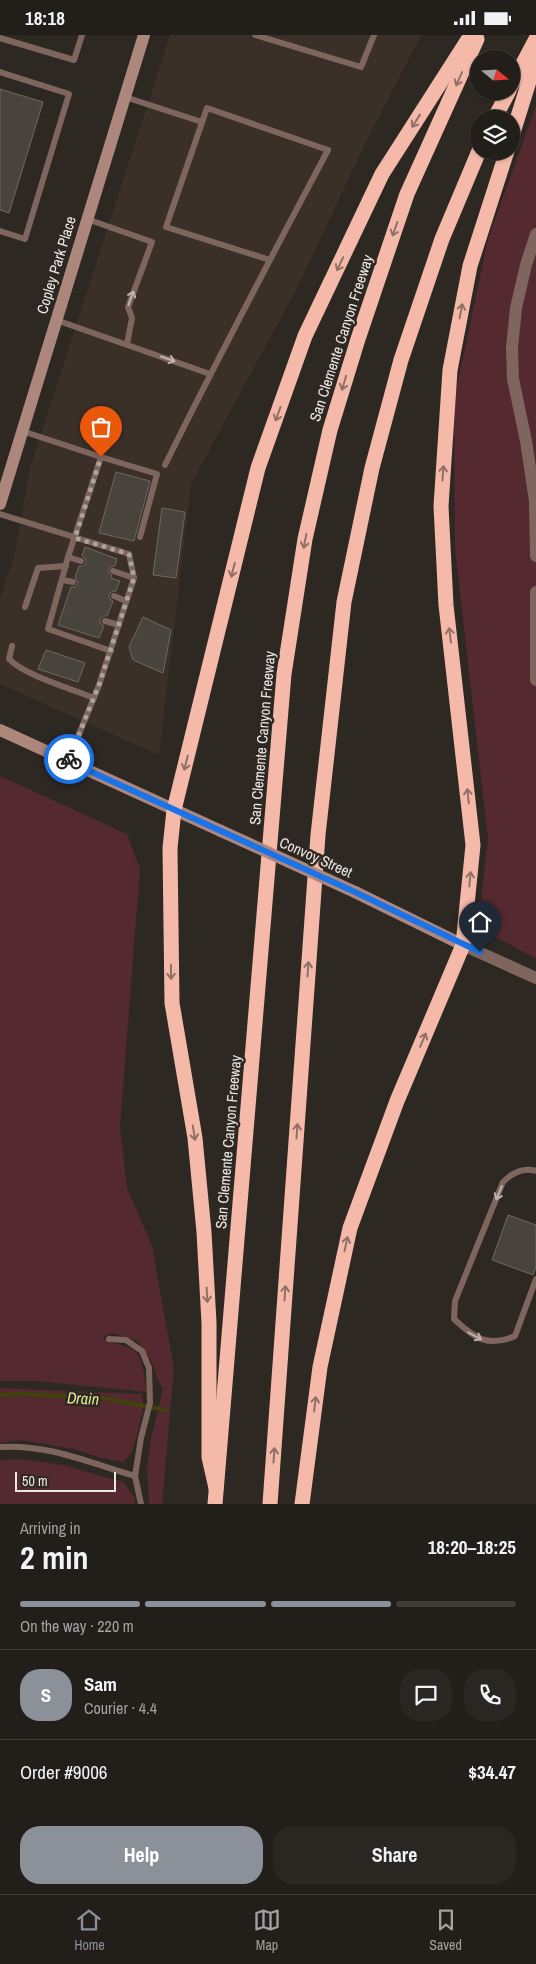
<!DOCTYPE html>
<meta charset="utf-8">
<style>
body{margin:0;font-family:"Archivo Narrow",sans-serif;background:#2a2723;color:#f1f3f6;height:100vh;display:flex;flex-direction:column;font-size:19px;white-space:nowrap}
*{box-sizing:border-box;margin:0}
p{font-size:16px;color:#a2a2a2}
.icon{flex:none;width:28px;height:28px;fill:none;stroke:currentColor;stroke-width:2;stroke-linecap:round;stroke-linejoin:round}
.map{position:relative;height:1469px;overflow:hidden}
.panel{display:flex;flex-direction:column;background:#221e1a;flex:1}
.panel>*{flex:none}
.needle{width:32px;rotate:108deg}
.tools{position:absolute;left:470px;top:15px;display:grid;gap:10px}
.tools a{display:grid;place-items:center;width:50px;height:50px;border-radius:50%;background:#221e1a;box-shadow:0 1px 4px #0004,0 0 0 1px #3f3c39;font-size:25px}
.scale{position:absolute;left:15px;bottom:12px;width:101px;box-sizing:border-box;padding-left:5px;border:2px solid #ece7e4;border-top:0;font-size:14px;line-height:18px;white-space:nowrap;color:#ece7e4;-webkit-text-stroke:4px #2e2823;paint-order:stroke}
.pin{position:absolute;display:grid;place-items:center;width:42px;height:42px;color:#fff;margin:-51px -21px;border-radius:50% 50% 50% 0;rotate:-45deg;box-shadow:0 0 5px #0007}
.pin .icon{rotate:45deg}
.courier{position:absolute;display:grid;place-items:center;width:50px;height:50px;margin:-25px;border:4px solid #1a73e8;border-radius:50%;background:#fff;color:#222;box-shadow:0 1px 6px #0007}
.overview em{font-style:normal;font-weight:700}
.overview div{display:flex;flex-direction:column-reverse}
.overview{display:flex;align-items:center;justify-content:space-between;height:85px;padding:0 20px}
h1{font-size:32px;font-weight:700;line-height:38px}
.bar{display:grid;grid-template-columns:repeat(4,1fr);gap:8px 5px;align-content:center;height:60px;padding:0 20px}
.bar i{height:6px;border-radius:4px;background:#3f3c39}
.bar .selected{background:#8c9099}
.bar p{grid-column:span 4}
.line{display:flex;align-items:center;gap:12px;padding:0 20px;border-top:1px solid #3f3c39}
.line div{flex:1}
.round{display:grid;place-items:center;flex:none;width:52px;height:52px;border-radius:20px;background:#2a2723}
.cta{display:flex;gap:10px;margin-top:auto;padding:10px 20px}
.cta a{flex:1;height:58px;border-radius:20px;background:#8c9099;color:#fff;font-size:20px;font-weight:700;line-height:58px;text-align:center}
.cta a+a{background:#2a2723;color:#f1f3f6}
.status{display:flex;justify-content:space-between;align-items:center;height:35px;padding:0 25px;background:#221e1a;direction:ltr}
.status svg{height:14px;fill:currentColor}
.tab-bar{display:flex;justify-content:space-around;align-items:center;height:70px;border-top:1px solid #3f3c39;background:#221e1a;font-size:14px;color:#a2a2a2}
.tab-bar a{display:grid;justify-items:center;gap:2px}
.tab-bar .selected{color:#8c9099}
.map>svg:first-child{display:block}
</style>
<div class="status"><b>18:18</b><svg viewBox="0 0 49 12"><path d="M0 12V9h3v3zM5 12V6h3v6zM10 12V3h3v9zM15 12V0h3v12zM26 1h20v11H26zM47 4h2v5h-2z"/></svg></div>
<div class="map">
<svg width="536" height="1469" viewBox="0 0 536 1469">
<rect width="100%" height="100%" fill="#2e2823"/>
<path fill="#3b3027" d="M170,0H421L365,109L298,251L191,449L159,720L0,649V564L15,518L30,433Z"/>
<g fill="#54292f">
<path d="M536,71V924L478,892L488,804L455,514L454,365L488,204Z"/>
<path d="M0,741L127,799L140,834L120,1092L127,1153L152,1211L174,1333L162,1469H149L147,1433L151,1404L163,1354L157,1343L152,1327L138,1306L112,1298L102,1302C110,1309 118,1309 127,1312C144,1316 144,1343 147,1357L38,1346H0Z"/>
<path d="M0,1353L142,1359L143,1375L132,1418L123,1427L101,1423L74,1414L21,1405L0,1408Z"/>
<path d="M21,1424L63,1430L123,1447L135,1463V1469H0V1425Z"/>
</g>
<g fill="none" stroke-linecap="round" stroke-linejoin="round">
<path stroke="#41430c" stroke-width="4" d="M0,1360L20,1359L102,1363L166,1375"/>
</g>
<g fill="#48443d" stroke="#6c6961">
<path d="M0,54L43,67L9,178L0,175Z"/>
<path d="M116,437L150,446L134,506L99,498Z"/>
<path d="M162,473L185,477L176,543L153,540Z"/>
<path d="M85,512L117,524L115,531L110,532L108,537L112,541L111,543L120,546L116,556L111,557L109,560L110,564L113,566L107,581H103L100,584V588L104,591L99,603L58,590L71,552H75L78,548L75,542L79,531H83L86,528V524L82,521Z"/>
<path d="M143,582L171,595L163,638L133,625L129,612Z"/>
<path d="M46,615L85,628L78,647L38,634Z"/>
<path d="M508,1180L536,1190V1232L533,1240L492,1225Z"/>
</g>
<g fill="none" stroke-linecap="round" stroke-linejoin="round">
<g stroke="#7e665f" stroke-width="6">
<path d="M255,0L361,32L374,0"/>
<path d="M0,3L74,25L82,0"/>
<path d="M0,37L69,59L25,204L0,196"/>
<path d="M125,62L202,87"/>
<path d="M87,184L152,207L128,272L132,283L127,309"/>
<path d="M56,285L210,339"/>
<path d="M22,396L101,422L68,522L48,594L111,616"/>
<path d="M101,422L157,439L140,502"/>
<path d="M165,430C217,324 273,219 328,115L207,73L166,192L270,225"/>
<path d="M0,479L129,519L134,543L99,650L68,726"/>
<path d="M68,522L81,526"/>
<path d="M113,536L134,543"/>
<path d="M63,545L73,547"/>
<path d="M114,561L126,566"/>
<path d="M25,572L38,533L66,531"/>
<path d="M105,586L119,590"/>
<path d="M12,611L9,624C24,640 72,654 94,663"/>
<path d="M536,1136C523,1132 512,1138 503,1147L455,1266L454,1284C474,1303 488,1313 515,1301L536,1244"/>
<path d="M0,1412C49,1409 89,1428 135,1441L141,1403L150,1368L149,1333L142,1316L126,1305L109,1304"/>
<path d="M135,1441L141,1469"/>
</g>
<g stroke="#7e665f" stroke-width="12">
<path d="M536,199L526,230L516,273L512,313L513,344L526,406L535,466L536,521"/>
<path d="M536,557V645"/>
<path d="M463,910L536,943"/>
</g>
<g stroke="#ad877c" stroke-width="12">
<path d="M0,469L144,0"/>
<path d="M0,695L221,796"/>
<path d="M355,857L463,910"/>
</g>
<g stroke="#f4b9a8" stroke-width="15">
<path d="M511,51L536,4"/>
<path d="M494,84L509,56"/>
<path d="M511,104L536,24"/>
<path d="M216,1453L209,1422V1288L204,1197L195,1103L172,968L170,813L174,775L258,433L305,301L382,139L471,0"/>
<path d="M215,1469L284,639L305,504L330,395L358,304L407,159L477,4"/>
<path d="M270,1469L318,800L344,567L372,433L401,325L442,204L479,116"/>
<path d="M302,1469L320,1332L350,1193L397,1066L463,910L473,810L446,570L441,471L450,335L470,231L507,116"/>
</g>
<path stroke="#ad877c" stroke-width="12" d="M221,796L355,857"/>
</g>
<defs><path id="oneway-shaft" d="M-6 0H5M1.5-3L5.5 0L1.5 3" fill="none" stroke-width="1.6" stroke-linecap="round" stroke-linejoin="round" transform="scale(1.25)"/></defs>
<g stroke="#917066">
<use href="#oneway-shaft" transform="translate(459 44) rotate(114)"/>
<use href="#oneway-shaft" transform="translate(416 86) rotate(122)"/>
<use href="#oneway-shaft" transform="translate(395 194) rotate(109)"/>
<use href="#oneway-shaft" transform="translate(340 229) rotate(115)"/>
<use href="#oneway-shaft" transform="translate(461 276) rotate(-79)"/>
<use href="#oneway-shaft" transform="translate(344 348) rotate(107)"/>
<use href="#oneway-shaft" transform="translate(278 379) rotate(110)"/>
<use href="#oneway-shaft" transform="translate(443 438) rotate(-86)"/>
<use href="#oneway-shaft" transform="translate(305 506) rotate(101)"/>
<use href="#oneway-shaft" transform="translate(233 535) rotate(104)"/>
<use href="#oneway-shaft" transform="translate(450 600) rotate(-97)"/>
<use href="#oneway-shaft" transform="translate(186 728) rotate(104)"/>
<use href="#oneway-shaft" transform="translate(468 761) rotate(-96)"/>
<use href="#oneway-shaft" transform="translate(470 844) rotate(-85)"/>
<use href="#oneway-shaft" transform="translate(308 934) rotate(-86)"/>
<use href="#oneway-shaft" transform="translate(171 937) rotate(89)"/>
<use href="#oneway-shaft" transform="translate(423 1005) rotate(-67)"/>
<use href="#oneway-shaft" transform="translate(297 1096) rotate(-86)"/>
<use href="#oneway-shaft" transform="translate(194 1098) rotate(81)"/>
<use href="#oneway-shaft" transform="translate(346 1209) rotate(-78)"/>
<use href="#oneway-shaft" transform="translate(285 1258) rotate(-86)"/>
<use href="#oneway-shaft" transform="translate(207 1260) rotate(87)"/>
<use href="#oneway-shaft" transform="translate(315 1369) rotate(-83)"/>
<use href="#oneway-shaft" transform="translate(274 1420) rotate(-86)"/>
</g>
<g stroke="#c0b3af">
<use href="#oneway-shaft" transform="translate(131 263) rotate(-70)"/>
<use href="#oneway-shaft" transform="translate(168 324) rotate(19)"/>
<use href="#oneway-shaft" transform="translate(499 1158) rotate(112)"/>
<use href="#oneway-shaft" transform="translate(475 1301) rotate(29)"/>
</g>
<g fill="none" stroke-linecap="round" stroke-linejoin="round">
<path stroke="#aaa4a0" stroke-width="5" stroke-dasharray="0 9" d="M69,724L99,650L134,543L129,519L75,503L101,422"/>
<path stroke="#1a73e8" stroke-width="6" d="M69,724L68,726L72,728L355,857L480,917"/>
</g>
<g text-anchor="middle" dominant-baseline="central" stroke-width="5" stroke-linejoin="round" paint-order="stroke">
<g font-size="15" fill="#ece7e4" stroke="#2e2823">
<text transform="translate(56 230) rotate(-73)">Copley Park Place</text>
<text transform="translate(341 303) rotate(-72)">San Clemente Canyon Freeway</text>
<text transform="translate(262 703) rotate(-85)">San Clemente Canyon Freeway</text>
<text transform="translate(316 822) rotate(24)">Convoy Street</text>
<text transform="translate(228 1107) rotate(-85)">San Clemente Canyon Freeway</text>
</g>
<g font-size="16" font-style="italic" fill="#e5eb99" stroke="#2e2823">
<text transform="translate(83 1363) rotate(3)">Drain</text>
</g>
</g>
</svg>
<div class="tools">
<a><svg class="needle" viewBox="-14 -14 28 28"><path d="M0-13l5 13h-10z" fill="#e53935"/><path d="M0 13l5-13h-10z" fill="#a2a2a2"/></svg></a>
<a><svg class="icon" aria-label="layers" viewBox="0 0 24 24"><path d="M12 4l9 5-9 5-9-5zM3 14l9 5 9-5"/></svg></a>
</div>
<div class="scale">50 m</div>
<div class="pin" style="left:101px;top:422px;background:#ea580c"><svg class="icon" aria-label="bag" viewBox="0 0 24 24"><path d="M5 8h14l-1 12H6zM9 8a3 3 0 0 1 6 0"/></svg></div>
<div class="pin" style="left:480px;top:917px;background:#1f2937"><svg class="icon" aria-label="home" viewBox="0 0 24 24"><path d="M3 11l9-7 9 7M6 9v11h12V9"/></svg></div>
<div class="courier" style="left:69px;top:724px"><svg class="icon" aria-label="bike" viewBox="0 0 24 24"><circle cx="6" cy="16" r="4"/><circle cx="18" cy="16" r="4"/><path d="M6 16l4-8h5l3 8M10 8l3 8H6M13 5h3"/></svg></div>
</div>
<section class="panel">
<div class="overview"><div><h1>2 min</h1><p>Arriving in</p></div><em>18:20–18:25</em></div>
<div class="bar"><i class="selected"></i><i class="selected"></i><i class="selected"></i><i></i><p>On the way · 220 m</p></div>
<div class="line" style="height:90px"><b class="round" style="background:#8c9099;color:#fff">S</b><div><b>Sam</b><p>Courier · 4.4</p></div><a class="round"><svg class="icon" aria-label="chat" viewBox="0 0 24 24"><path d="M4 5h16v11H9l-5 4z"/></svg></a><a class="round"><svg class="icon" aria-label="phone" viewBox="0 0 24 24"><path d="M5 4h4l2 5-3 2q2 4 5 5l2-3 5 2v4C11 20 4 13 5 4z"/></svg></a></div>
<div class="line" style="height:65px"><div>Order #9006</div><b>$34.47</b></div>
<div class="cta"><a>Help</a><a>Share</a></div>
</section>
<nav class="tab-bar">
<a class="selected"><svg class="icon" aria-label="home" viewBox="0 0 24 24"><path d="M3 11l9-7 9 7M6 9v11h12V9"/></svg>Home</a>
<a><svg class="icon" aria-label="map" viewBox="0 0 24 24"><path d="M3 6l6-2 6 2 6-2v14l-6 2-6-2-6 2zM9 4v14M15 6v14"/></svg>Map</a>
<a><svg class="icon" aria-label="saved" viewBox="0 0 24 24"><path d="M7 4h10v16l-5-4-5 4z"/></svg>Saved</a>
</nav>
